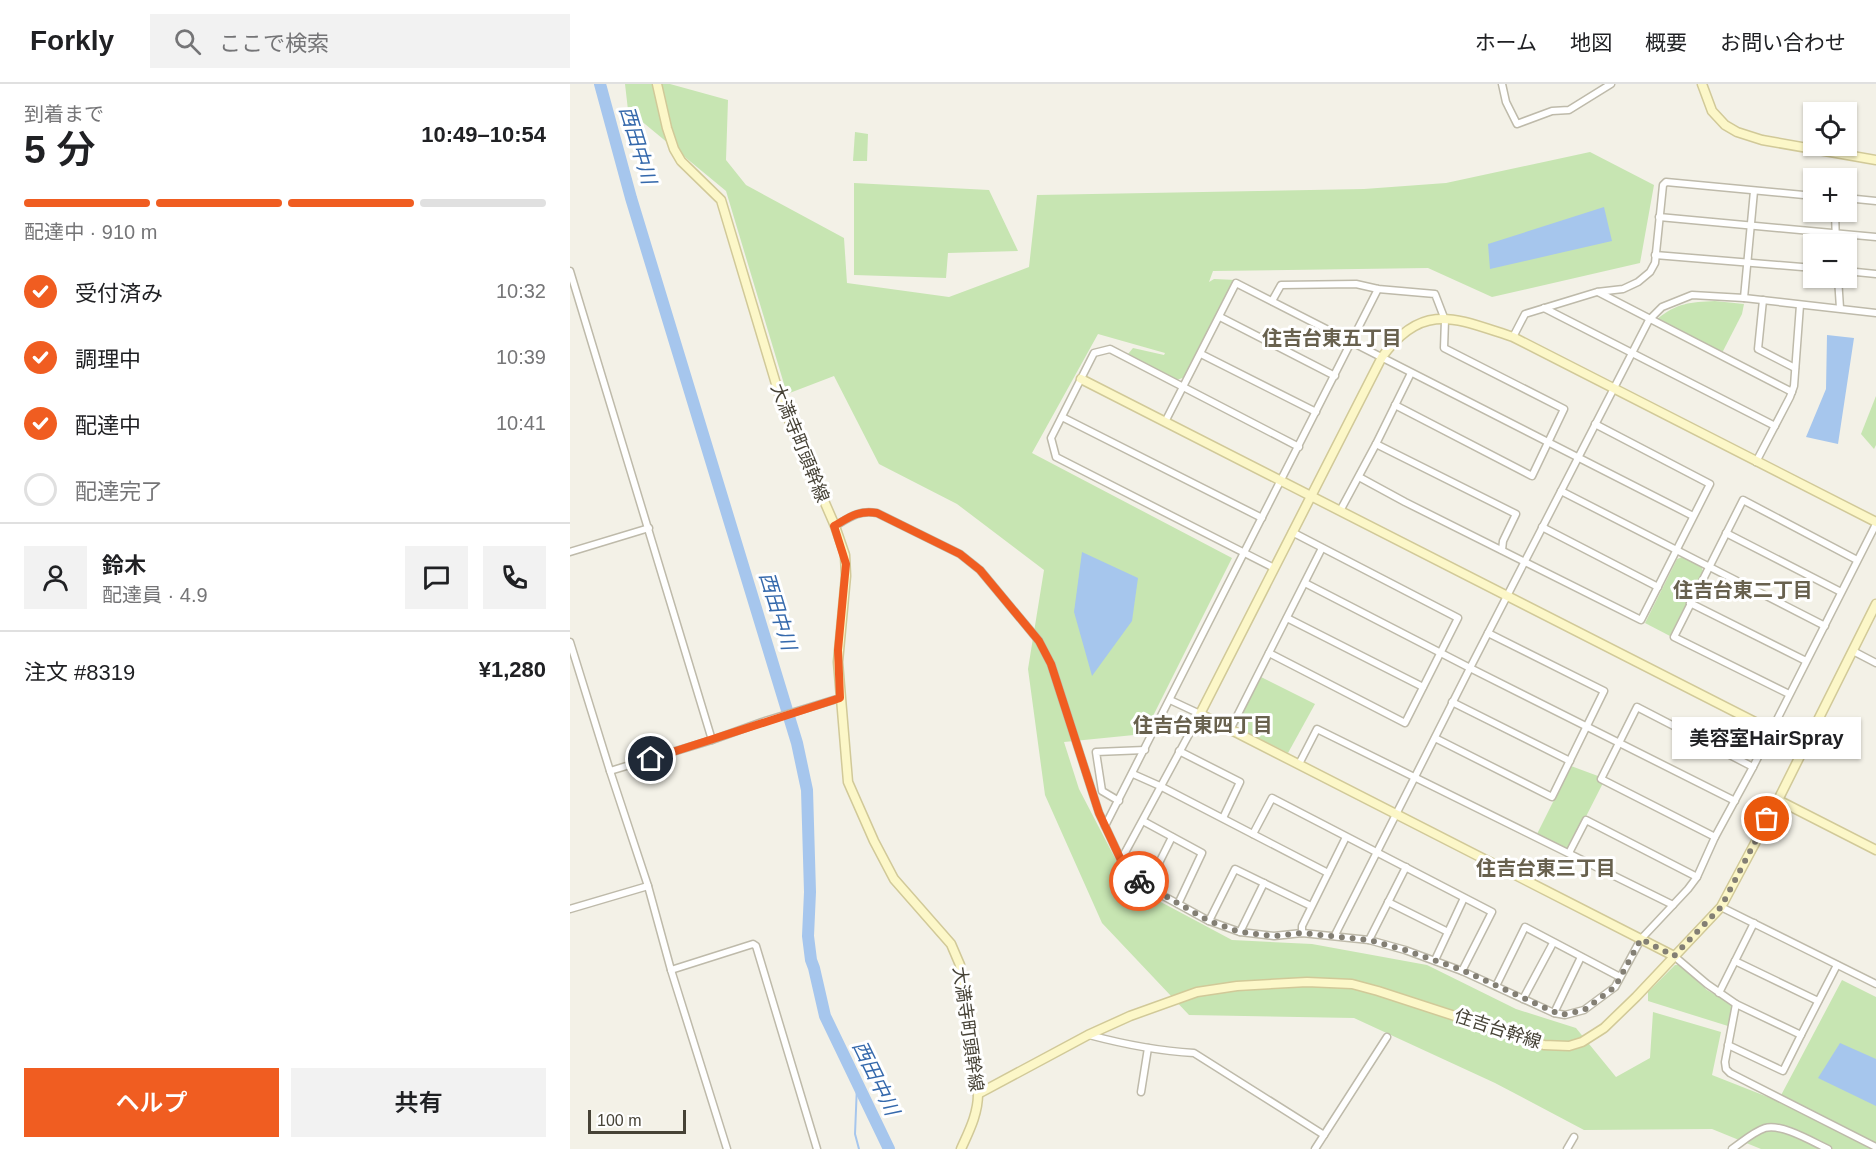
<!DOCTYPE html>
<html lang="ja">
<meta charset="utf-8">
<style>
body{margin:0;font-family:Arial,"Noto Sans JP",sans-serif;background:#f2f2f2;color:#202124;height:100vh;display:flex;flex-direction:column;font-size:22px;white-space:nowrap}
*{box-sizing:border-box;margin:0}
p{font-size:20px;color:#757577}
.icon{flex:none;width:33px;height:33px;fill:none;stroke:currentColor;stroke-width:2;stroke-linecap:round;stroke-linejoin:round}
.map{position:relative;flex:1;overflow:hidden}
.side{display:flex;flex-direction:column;background:#fff;width:570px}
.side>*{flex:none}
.buttons{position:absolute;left:1233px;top:18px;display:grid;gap:12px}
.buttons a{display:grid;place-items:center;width:54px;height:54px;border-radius:0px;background:#fff;box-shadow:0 2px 4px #0004;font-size:30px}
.scale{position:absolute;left:18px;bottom:15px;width:98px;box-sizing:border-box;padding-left:6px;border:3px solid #464236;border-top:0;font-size:16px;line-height:21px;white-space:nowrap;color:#464236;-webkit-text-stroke:4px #fff;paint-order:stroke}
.pin{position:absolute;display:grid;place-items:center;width:51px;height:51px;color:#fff;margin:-26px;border:3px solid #fff;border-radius:50%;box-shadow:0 2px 6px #0007}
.courier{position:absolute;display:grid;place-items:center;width:60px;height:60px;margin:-30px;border:4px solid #f05d21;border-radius:50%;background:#fff;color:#222;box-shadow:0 2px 8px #0007}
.bubble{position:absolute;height:42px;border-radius:0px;background:#fff;box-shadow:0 2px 4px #0004;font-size:20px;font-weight:600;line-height:42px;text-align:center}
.headline em{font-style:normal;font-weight:600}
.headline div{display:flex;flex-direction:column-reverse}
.headline{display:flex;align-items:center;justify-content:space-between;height:102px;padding:0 24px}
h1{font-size:39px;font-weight:600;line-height:45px}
.bar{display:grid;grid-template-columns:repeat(4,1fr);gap:9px 6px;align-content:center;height:72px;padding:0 24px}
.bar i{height:8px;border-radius:4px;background:#e0e0e0}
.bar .on{background:#f05d21}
.bar p{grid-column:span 4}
.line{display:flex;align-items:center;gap:15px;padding:0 24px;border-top:2px solid #e0e0e0}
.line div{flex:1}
.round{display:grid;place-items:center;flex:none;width:63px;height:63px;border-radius:0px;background:#f2f2f2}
ol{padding:0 24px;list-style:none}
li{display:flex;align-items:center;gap:18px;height:66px}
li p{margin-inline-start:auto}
li .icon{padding:6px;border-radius:50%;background:#f05d21;color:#fff;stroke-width:4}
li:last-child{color:#757577}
li i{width:33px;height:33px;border:3px solid #e0e0e0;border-radius:50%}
.primary-button{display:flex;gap:12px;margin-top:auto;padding:12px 24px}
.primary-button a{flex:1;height:69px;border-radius:0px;background:#f05d21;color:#fff;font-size:24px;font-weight:600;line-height:69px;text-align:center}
.primary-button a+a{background:#f2f2f2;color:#202124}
header{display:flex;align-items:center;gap:36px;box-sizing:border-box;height:84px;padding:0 30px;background:#fff;border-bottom:2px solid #e0e0e0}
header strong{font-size:28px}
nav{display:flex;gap:33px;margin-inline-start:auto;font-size:21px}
.search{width:420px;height:54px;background:#f2f2f2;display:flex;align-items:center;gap:15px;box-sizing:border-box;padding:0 21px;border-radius:0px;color:#757577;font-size:22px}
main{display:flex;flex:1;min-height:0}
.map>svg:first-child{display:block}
</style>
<header>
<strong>Forkly</strong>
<div class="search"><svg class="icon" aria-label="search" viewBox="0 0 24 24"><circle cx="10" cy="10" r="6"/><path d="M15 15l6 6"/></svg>ここで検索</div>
<nav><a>ホーム</a><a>地図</a><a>概要</a><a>お問い合わせ</a></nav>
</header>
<main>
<section class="side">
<div class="headline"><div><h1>5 分</h1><p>到着まで</p></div><em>10:49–10:54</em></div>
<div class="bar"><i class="on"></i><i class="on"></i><i class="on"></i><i></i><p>配達中 · 910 m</p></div>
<ol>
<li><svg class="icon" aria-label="check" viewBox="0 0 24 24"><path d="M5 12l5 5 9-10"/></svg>受付済み<p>10:32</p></li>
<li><svg class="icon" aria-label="check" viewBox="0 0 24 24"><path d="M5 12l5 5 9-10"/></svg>調理中<p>10:39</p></li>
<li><svg class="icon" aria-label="check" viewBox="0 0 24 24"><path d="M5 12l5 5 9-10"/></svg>配達中<p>10:41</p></li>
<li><i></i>配達完了</li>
</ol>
<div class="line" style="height:108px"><a class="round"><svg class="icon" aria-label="person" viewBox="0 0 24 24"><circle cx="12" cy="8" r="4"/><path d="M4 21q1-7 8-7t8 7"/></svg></a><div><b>鈴木</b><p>配達員 · 4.9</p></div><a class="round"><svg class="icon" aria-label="chat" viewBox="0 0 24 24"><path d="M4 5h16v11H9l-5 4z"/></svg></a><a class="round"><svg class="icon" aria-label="phone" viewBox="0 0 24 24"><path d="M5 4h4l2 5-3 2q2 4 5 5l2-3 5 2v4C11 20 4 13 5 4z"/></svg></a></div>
<div class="line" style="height:78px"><div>注文 #8319</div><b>¥1,280</b></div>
<div class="primary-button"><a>ヘルプ</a><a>共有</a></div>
</section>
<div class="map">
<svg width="1306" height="1065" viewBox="0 0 1306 1065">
<rect width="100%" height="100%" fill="#f3f1e7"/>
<g fill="#c7e5b2">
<path d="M55,0H100L158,16L156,76L176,101L274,154L277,199L379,213L459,183L467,111L794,105L876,99L1020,68L1084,101L1070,179L922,213L858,184L643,187L639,198L644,195L666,196L615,293L607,296L558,270L563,264L594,271L595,269L528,250L462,369L662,474L574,650L494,658L509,705L559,801L662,856L742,860L857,881L946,925L1006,944L1046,993L1080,974L1083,928L1151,948L1142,991L1208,1017L1272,896L1306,913V1065H1191L1142,1045L1014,1046L925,999L784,934L619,931L532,839L475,711L458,585L474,486L387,420L309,380L264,292L217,310L156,107L58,26Z"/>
<path d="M285,48L298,50L297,77H283Z"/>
<path d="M284,99L419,106L448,167L378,169L376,194L284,191Z"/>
<path d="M1145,217L1174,220L1172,230L1152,269L1087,235C1107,219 1120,218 1145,217Z"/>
<path d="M1306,312V361L1304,365L1291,350Z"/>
<path d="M1112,473L1131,482L1133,487L1100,552L1075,539L1107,475Z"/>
<path d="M691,593L745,620L718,669L670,645L668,637Z"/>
<path d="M1001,682L1028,692V696L1033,699L1000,764L995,765L967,750Z"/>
<path d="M1105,881H1110L1137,906L1163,921L1158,942L1078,917V908Z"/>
</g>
<g fill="#a6c6ed">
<path d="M1034,123L1042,157L920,185L918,160Z"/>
<path d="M1257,251L1284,254L1268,360L1236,353L1256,305Z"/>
<path d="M512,468L568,494L562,537L522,592L504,528Z"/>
<path d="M1270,959L1306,975V1022L1248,994Z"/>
</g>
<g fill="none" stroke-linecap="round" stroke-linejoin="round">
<path stroke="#a6c6ed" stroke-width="2" d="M287,1001L285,1050L289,1065"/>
<path stroke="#a6c6ed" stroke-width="12" d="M30,0L61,114L227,659L237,706L240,808L238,852L241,876L244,884L255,932L319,1065"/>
<defs>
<g id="street">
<path d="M932,0L936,18L947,40L982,27L999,26L1041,0"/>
<path d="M1276,114L1306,117"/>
<path d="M1265,128L1266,160"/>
<path d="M1089,133L1306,153"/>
<path d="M1085,171L1244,184"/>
<path d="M0,187L142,656"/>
<path d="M1276,187L1306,190"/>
<path d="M1268,194L1270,224"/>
<path d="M1028,208L1222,308"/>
<path d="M1174,214L1184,107"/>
<path d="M1193,216L1188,265L1225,284"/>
<path d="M702,217L711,201L786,200L808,205L865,210L875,236L874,264L994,325L962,392L825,321"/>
<path d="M974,224L1205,342"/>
<path d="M650,233L765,292"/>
<path d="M943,253L955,230L1027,208L1053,205L1068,198L1080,188L1085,179L1093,101L1096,98L1244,112"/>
<path d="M631,270L746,328"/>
<path d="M492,333L692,434"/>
<path d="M595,338L666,199L1123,432"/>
<path d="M806,360L946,430L933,457L932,466"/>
<path d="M1186,378L1220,313L1224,302L1230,221"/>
<path d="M789,393L835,418L1071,536L1140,400L1025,340"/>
<path d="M991,407L1255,542"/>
<path d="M770,427L806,360L841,289"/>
<path d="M265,442C280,433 288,426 307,429L390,470L410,486L469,557L481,580L529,729L551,776L567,795L577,803L639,837L670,848L704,852L732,849L799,856L835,866L892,887L984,929L995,931L1014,926L1045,903L1071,855L1118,805L1127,793L1145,753L1183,683L1306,440"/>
<path d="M972,443L1088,503"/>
<path d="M1156,449L1271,508"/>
<path d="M0,468L79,444"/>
<path d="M704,484L486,373L481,354L524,269L540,265L729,363"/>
<path d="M735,499L900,584L1165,717"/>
<path d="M1120,519L1236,577"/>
<path d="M717,534L853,603"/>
<path d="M0,558L40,687L78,802L101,886L157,1065"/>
<path d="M1283,567L1306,579"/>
<path d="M699,569L835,639L888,534L722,448"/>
<path d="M1219,610L1104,553L1173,416L1287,476"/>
<path d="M882,618L1000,677"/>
<path d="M660,646L752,464"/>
<path d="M865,654L982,713L1034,607L918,549"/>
<path d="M609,667L670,698L653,734"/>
<path d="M729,680L747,645L1103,821"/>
<path d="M40,687L142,656L192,638L270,614"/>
<path d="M563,690L590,702L758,789"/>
<path d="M549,717L532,707L526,668L575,666"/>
<path d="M573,737L632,769L608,820"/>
<path d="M535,742L808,205"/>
<path d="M683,750L702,714L922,828L892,887"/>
<path d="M1145,753L1031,695L1067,623L1183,683"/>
<path d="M999,769L1016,736L1127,793"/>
<path d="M551,776L630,630L600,616"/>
<path d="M577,803L602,753"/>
<path d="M818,818L878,848"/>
<path d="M1151,823L1306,900"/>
<path d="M0,825L78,802"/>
<path d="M639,837L665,785L741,822"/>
<path d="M670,848L694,799"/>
<path d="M732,849V842L776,753"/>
<path d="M765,851L900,584L1079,236L1092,223L1122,211L1174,214L1306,229"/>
<path d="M799,856L836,783"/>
<path d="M1104,872L1137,900L1166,920L1231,951L1267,881"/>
<path d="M865,876L894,814"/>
<path d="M1165,877L1248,917"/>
<path d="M101,886L183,860L186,862L247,1065"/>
<path d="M926,902L955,843L1050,893"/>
<path d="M1149,909L1184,839"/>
<path d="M953,915L983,859"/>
<path d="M1166,920L1155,978L1156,985L1160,989L1306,1063"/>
<path d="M984,929L1011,873"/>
<path d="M519,951C553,960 588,967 624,969L754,1051"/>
<path d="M1158,961L1213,987L1231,951"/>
<path d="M571,1008L578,964"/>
<path d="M745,1065L817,953"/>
<path d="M997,1065L1004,1053"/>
<path d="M1162,1065C1172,1058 1183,1048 1195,1044C1211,1039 1243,1058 1258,1065"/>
</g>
<g id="secondary">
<path d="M87,0L97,44L104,65L111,77L151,116L212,320L265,442L275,471L276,492L268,578L278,698L304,757L324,795L381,860L390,881L408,1010C408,1030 399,1047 391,1065"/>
<path d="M1132,0L1142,27L1155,41L1167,48L1192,56L1306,76"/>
<path d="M511,295L1234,663"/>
<path d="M1208,716L1306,766"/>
<path d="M1104,872L630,630L812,273C853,216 887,235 943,253L1306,438"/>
<path d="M408,1010L518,951L560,932L627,908L667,902L737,898L782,900L808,907L974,961L999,962L1012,958L1034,944L1066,913L1151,823L1208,716L1306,520"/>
</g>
</defs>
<use href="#street" stroke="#bebaaa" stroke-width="9"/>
<use href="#secondary" stroke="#d1c998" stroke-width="11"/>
<use href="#street" stroke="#fff" stroke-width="6"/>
<use href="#secondary" stroke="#fcf7c8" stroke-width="8"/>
</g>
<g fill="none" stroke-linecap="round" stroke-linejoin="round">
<path stroke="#837f74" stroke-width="6" stroke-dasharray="0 10.8" d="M569,797L639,837L670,848L704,852L732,849L799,856L835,866L892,886L991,931L1014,926L1045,903L1071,855L1104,872L1151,823L1197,735"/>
<path stroke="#f05d21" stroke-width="8" d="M81,675L270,614L268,566L276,480L264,442C280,433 288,426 307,429L390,470L410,486L469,557L481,580L529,729L551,776L569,797"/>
</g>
<g text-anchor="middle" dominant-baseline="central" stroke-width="6" stroke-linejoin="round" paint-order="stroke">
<g font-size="18" fill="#464236" stroke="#fff">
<text transform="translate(230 359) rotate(68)">大満寺町頭幹線</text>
<text transform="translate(398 945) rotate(82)">大満寺町頭幹線</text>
<text transform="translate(928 945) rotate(18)">住吉台幹線</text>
</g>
<g font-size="20" font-style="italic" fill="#3569ac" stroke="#fff">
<text transform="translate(68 61) rotate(73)">西田中川</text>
<text transform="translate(208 527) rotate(73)">西田中川</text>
<text transform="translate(306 994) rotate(64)">西田中川</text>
</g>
<g font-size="20" font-weight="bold" fill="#68614e" stroke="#fff">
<text x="762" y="254">住吉台東五丁目</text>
<text x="1173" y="506">住吉台東二丁目</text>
<text x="633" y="641">住吉台東四丁目</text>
<text x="976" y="784">住吉台東三丁目</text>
</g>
</g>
</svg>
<div class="buttons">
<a><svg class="icon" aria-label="locate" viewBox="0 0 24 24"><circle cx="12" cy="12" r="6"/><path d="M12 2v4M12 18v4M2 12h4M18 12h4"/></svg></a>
<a>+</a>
<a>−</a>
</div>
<div class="scale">100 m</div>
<div class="pin" style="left:1197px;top:735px;background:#ea580c"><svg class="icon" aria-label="bag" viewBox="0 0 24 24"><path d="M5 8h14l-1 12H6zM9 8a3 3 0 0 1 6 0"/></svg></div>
<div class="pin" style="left:81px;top:675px;background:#1f2937"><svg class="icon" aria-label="home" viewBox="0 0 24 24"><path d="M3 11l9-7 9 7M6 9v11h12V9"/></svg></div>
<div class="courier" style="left:569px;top:797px"><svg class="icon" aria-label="bike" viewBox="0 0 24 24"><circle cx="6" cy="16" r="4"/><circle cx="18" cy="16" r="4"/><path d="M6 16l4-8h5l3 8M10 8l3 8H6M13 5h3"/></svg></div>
<div class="bubble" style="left:1102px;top:633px;width:189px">美容室HairSpray</div>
</div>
</main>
